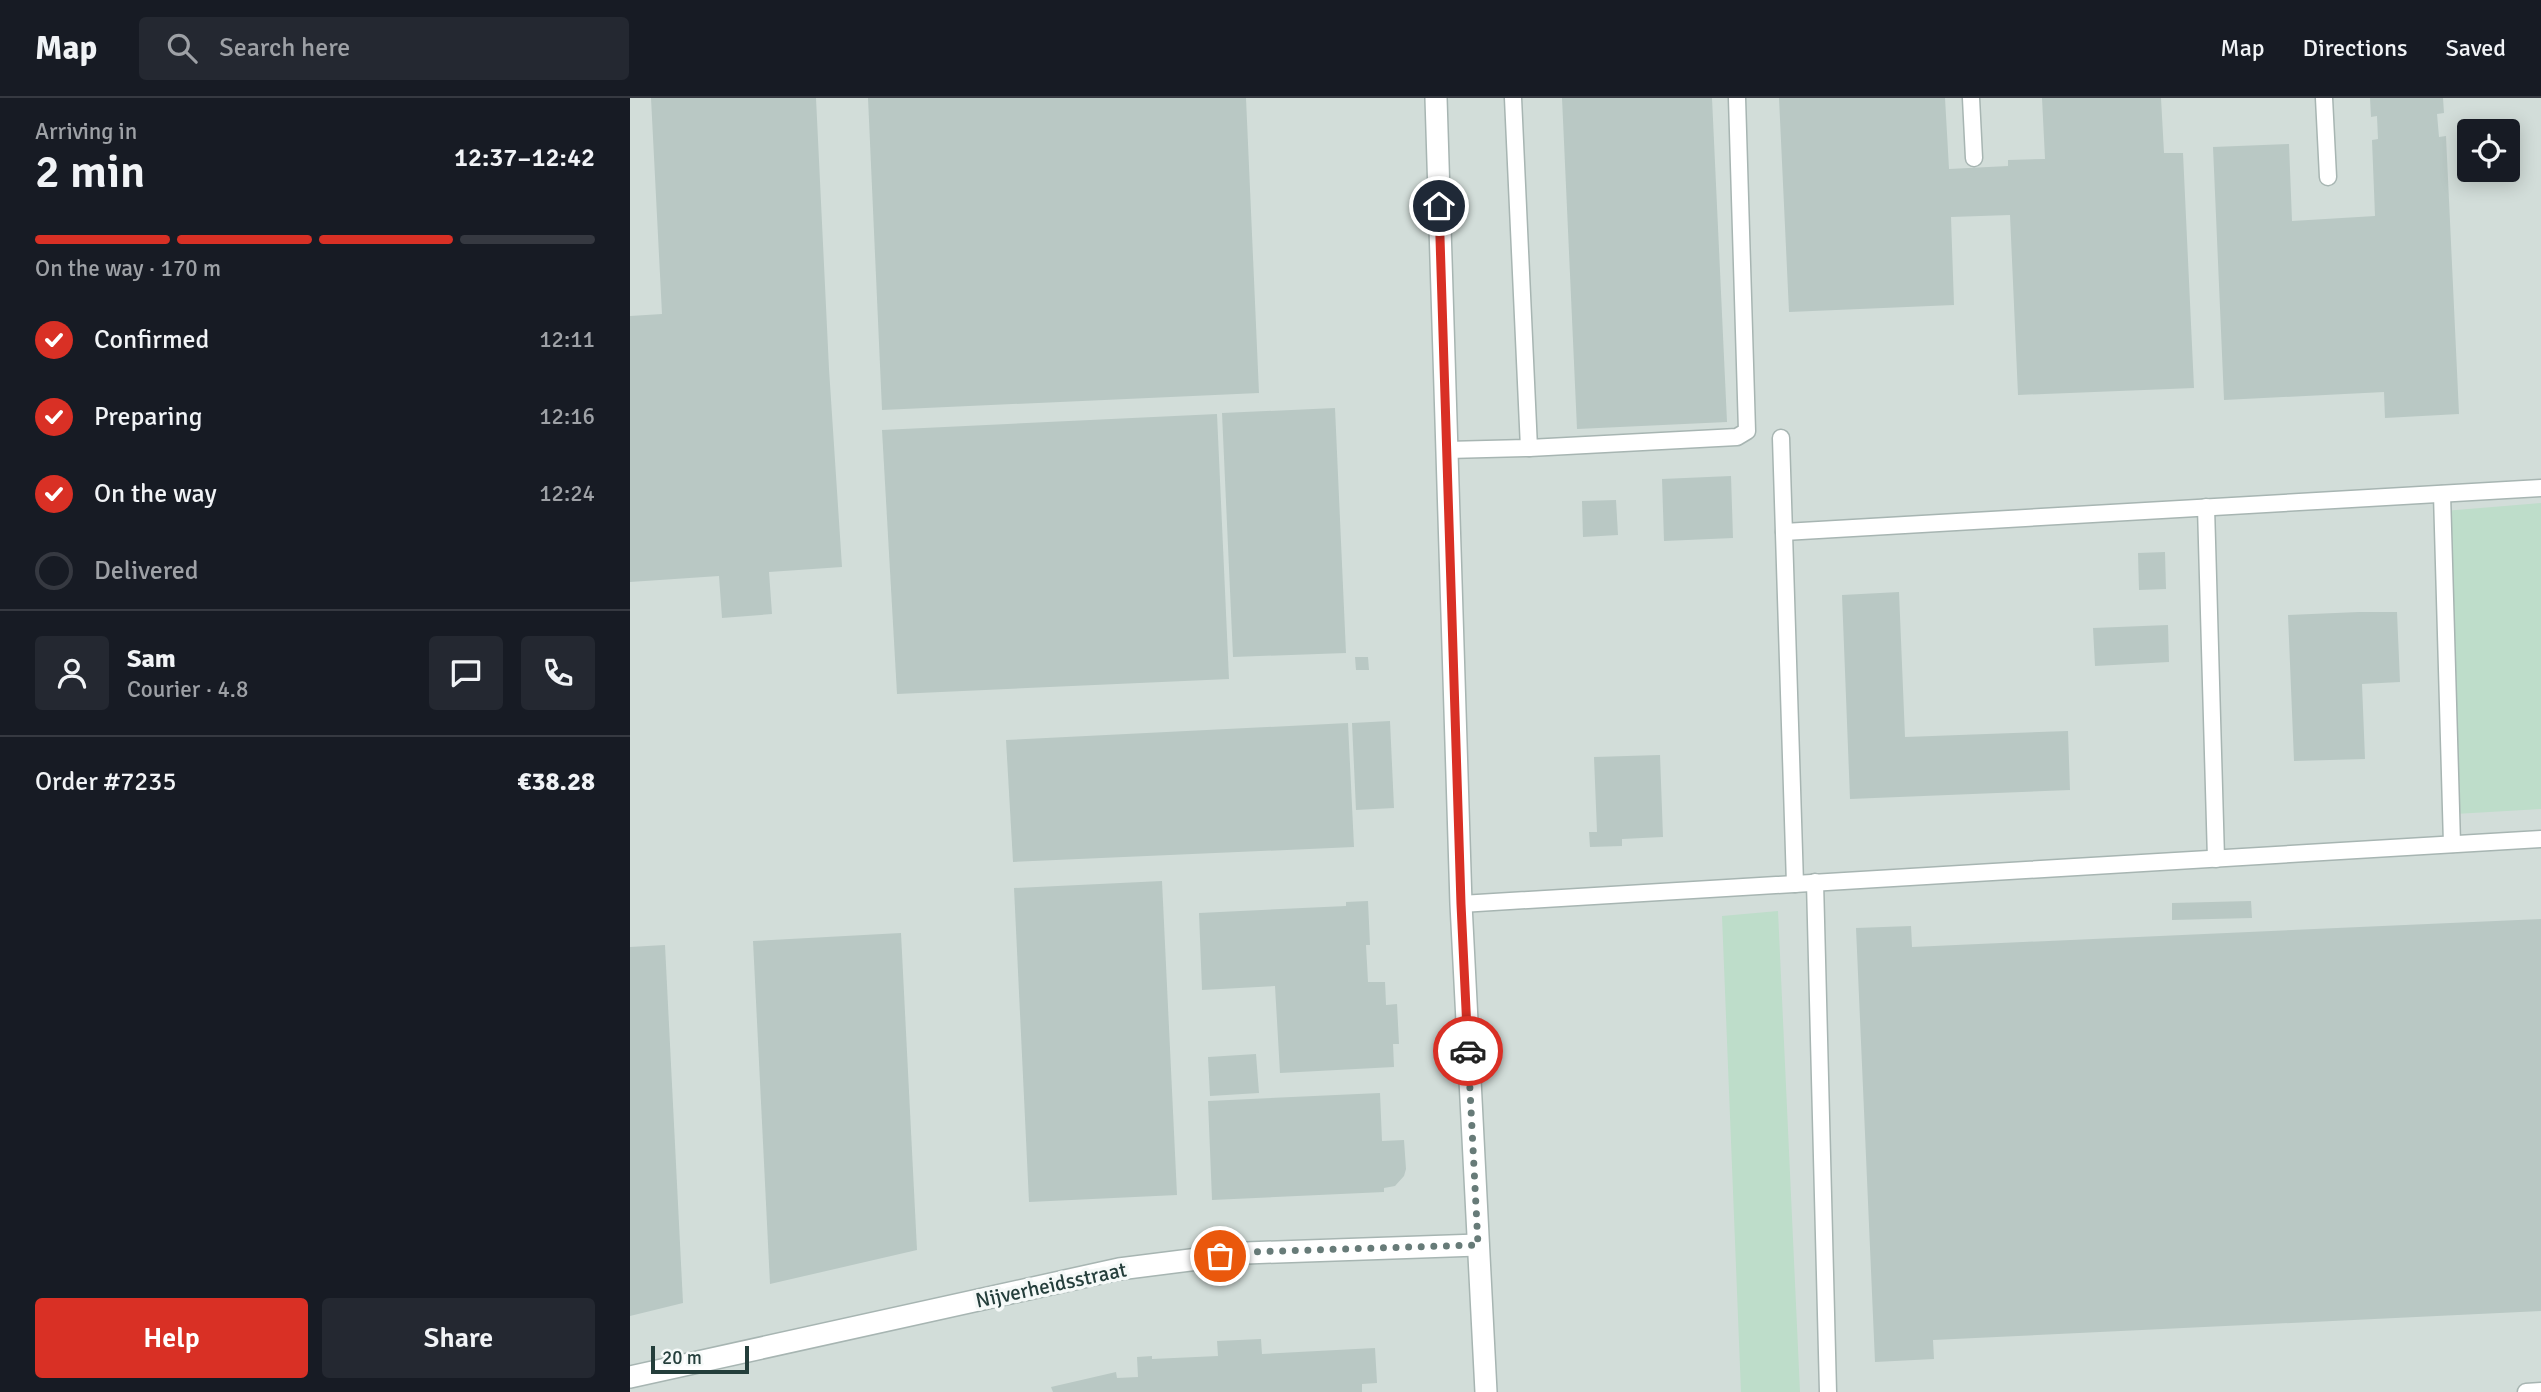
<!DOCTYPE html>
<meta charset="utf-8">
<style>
body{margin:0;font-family:Signika,sans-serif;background:#242831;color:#f1f3f6;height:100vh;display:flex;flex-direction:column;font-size:26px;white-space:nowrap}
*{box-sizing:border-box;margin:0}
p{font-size:23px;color:#9ea1a6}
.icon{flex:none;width:38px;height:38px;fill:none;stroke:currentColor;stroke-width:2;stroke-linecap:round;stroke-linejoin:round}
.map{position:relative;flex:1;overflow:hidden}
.sheet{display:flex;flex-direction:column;background:#171b24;width:630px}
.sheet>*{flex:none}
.controls{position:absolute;left:1827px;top:21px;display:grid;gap:14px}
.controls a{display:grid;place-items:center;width:63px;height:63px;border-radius:7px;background:#171b24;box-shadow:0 4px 18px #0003;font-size:35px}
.scale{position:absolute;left:21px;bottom:18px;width:98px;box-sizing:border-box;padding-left:7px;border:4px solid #243e3b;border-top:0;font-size:19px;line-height:24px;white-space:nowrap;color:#243e3b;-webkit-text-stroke:5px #f5f9f8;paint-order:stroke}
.pin{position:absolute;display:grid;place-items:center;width:60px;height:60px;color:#fff;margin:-30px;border:4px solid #fff;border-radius:50%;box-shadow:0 2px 7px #0007}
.courier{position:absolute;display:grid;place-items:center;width:70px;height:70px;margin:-35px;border:5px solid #d93025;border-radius:50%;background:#fff;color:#222;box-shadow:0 2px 9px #0007}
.overview em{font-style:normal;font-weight:600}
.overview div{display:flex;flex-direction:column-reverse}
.overview{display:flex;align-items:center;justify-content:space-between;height:119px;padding:0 35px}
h1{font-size:46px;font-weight:600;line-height:52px}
.bar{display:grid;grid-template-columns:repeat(4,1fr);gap:10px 7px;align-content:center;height:84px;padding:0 35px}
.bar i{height:9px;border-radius:5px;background:#363941}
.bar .current{background:#d93025}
.bar p{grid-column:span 4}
.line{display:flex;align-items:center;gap:18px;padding:0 35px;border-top:2px solid #363941}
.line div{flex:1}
.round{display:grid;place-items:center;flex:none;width:74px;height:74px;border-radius:7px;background:#242831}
ol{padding:0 35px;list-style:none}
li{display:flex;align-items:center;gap:21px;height:77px}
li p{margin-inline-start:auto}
li .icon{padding:7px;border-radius:50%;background:#d93025;color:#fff;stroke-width:4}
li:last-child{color:#9ea1a6}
li i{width:38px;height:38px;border:4px solid #363941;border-radius:50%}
.primary-button{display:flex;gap:14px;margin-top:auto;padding:14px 35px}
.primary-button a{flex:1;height:80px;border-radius:7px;background:#d93025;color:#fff;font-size:28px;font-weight:600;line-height:80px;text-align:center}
.primary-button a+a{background:#242831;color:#f1f3f6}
header{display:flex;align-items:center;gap:42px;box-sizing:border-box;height:98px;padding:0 35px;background:#171b24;border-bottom:2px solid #363941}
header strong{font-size:33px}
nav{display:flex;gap:38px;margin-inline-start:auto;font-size:24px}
.search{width:490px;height:63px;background:#242831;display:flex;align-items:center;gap:18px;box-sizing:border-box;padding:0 24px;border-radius:7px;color:#9ea1a6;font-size:26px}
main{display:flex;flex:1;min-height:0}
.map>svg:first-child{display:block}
</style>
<header>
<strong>Map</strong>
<div class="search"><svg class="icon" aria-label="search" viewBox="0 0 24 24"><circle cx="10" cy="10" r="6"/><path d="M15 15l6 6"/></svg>Search here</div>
<nav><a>Map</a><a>Directions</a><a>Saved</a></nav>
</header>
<main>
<section class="sheet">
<div class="overview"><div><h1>2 min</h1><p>Arriving in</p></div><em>12:37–12:42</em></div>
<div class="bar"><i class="current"></i><i class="current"></i><i class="current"></i><i></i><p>On the way · 170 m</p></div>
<ol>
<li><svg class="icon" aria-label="check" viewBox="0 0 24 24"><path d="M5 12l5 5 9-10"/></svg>Confirmed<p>12:11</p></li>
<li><svg class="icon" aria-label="check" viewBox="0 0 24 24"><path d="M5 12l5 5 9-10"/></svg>Preparing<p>12:16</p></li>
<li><svg class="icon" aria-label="check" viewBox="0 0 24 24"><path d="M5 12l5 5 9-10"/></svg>On the way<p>12:24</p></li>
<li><i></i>Delivered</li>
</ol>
<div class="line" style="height:126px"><a class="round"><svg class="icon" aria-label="person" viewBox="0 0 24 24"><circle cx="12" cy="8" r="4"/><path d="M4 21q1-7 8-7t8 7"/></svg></a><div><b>Sam</b><p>Courier · 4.8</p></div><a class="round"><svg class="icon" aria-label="chat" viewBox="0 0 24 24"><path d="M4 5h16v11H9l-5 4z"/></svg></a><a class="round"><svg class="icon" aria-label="phone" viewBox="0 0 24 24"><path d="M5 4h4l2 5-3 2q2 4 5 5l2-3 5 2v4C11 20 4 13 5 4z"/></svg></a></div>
<div class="line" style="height:91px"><div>Order #7235</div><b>€38.28</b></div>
<div class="primary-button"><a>Help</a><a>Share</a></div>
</section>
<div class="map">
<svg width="1911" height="1294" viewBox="0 0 1911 1294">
<rect width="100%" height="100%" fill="#e4edea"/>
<path fill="#d2ddd9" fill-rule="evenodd" d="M0,0H1911V1294H0ZM1839,33H1878V72H1839Z"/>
<g fill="#beddca">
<path d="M1911,405V711L1825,716L1814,413Z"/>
<path d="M1148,813L1170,1294H1111L1092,818Z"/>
</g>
<g fill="#b9c8c4">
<path d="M21,0H186L199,271L212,469L139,474L142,516L92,520L89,478L0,484V218L32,216Z"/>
<path d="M238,0H616L629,295L252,312Z"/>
<path d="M932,0H1082L1097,324L947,331Z"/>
<path d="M1149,0H1315L1319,71L1378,68V62L1415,61L1412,0H1531L1534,55H1553L1564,290L1388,297L1380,117L1321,119L1324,207L1159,214Z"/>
<path d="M1740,0H1813L1814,15L1807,16L1809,39L1816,38L1829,316L1755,320L1754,294L1594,302L1583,49L1659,46L1662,123L1745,118L1742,42L1748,41L1747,18L1741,19Z"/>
<path d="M705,310L716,555L603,559L592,315Z"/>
<path d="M587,316L599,581L267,596L252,332Z"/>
<path d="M1101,378L1103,440L1034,443L1032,381Z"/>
<path d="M986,402L988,437L953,439L952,403Z"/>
<path d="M1535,454L1536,491L1509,492L1508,455Z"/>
<path d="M1269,494L1275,639L1438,633L1440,692L1220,701L1212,497Z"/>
<path d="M1729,514H1767L1770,584L1732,586L1735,661L1664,663L1658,517Z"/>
<path d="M1538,527L1539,564L1465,568L1463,530Z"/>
<path d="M725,559H738L739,572H726Z"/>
<path d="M760,623L764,710L726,712L722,625Z"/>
<path d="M718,625L724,749L383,764L376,642Z"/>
<path d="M1030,657L1033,739L992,741V748L960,749L959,734H967L964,659Z"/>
<path d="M532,783L547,1097L399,1104L384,790Z"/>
<path d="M738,803L740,847H736L738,884H755L756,907L767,906L769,946H763L764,969L650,975L645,888L572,892L569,815L716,808V804Z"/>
<path d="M1621,803L1622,820L1542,822V805Z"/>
<path d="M1911,821V1213L1303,1242L1304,1261L1245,1264L1226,830L1281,828L1282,849Z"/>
<path d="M271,835L287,1152L140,1186L123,843Z"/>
<path d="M35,847L53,1205L0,1218V849Z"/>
<path d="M626,956L629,995L580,998L578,959Z"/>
<path d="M750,995L752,1043L774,1042L776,1071L774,1078L765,1088L754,1090V1094L582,1102L578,1003Z"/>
<path d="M631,1241L632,1256L745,1250L747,1285L732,1286V1294H423L421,1289L486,1274L487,1280L508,1279L507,1259L522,1258V1261L588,1258L587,1243Z"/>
</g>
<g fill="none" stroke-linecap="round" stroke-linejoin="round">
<defs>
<g id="lane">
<path d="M1341,0L1344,60"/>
<path d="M1694,0L1698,79"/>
<path d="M1151,340L1165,786"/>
<path d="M899,350L1107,339L1117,333L1107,0"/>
<path d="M817,352L899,350L883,0"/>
<path d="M1812,396L1822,746"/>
<path d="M1576,409L1586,761"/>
<path d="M1154,434L1911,390"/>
<path d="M1185,784L1198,1294"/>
<path d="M831,806L1911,741"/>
<path d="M1896,1294L1911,1293"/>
</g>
<g id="street">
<path d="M806,0L831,806L856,1294"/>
<path d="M0,1279L489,1171L616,1155L848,1147"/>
</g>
</defs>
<use href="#lane" stroke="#a7b5b2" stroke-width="19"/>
<use href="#street" stroke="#a7b5b2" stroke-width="24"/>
<use href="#lane" stroke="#fff" stroke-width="16"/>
<use href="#street" stroke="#fff" stroke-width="21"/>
</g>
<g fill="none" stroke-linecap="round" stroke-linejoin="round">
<path stroke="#677b78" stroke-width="7" stroke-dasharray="0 12.6" d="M590,1158L616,1154L848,1147L838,953"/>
<path stroke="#d93025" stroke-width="9" d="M809,108L831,806L838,953"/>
</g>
<g text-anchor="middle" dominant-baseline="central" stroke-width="7" stroke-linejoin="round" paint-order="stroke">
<g font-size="21" fill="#243e3b" stroke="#f5f9f8">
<text transform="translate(421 1187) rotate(-12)">Nijverheidsstraat</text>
</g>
</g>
</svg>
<div class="controls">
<a><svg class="icon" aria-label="locate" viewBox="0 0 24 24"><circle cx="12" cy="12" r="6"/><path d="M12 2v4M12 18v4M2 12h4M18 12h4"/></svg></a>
</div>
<div class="scale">20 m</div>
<div class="pin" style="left:590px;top:1158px;background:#ea580c"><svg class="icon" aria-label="bag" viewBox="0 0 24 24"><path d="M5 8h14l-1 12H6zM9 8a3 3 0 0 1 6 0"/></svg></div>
<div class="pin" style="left:809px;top:108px;background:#1f2937"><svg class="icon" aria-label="home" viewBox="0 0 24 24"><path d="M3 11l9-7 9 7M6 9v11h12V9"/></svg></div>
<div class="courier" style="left:838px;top:953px"><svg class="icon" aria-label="car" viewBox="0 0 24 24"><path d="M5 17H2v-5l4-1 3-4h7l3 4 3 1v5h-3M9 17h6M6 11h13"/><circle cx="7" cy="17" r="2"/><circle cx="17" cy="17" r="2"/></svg></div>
</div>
</main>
